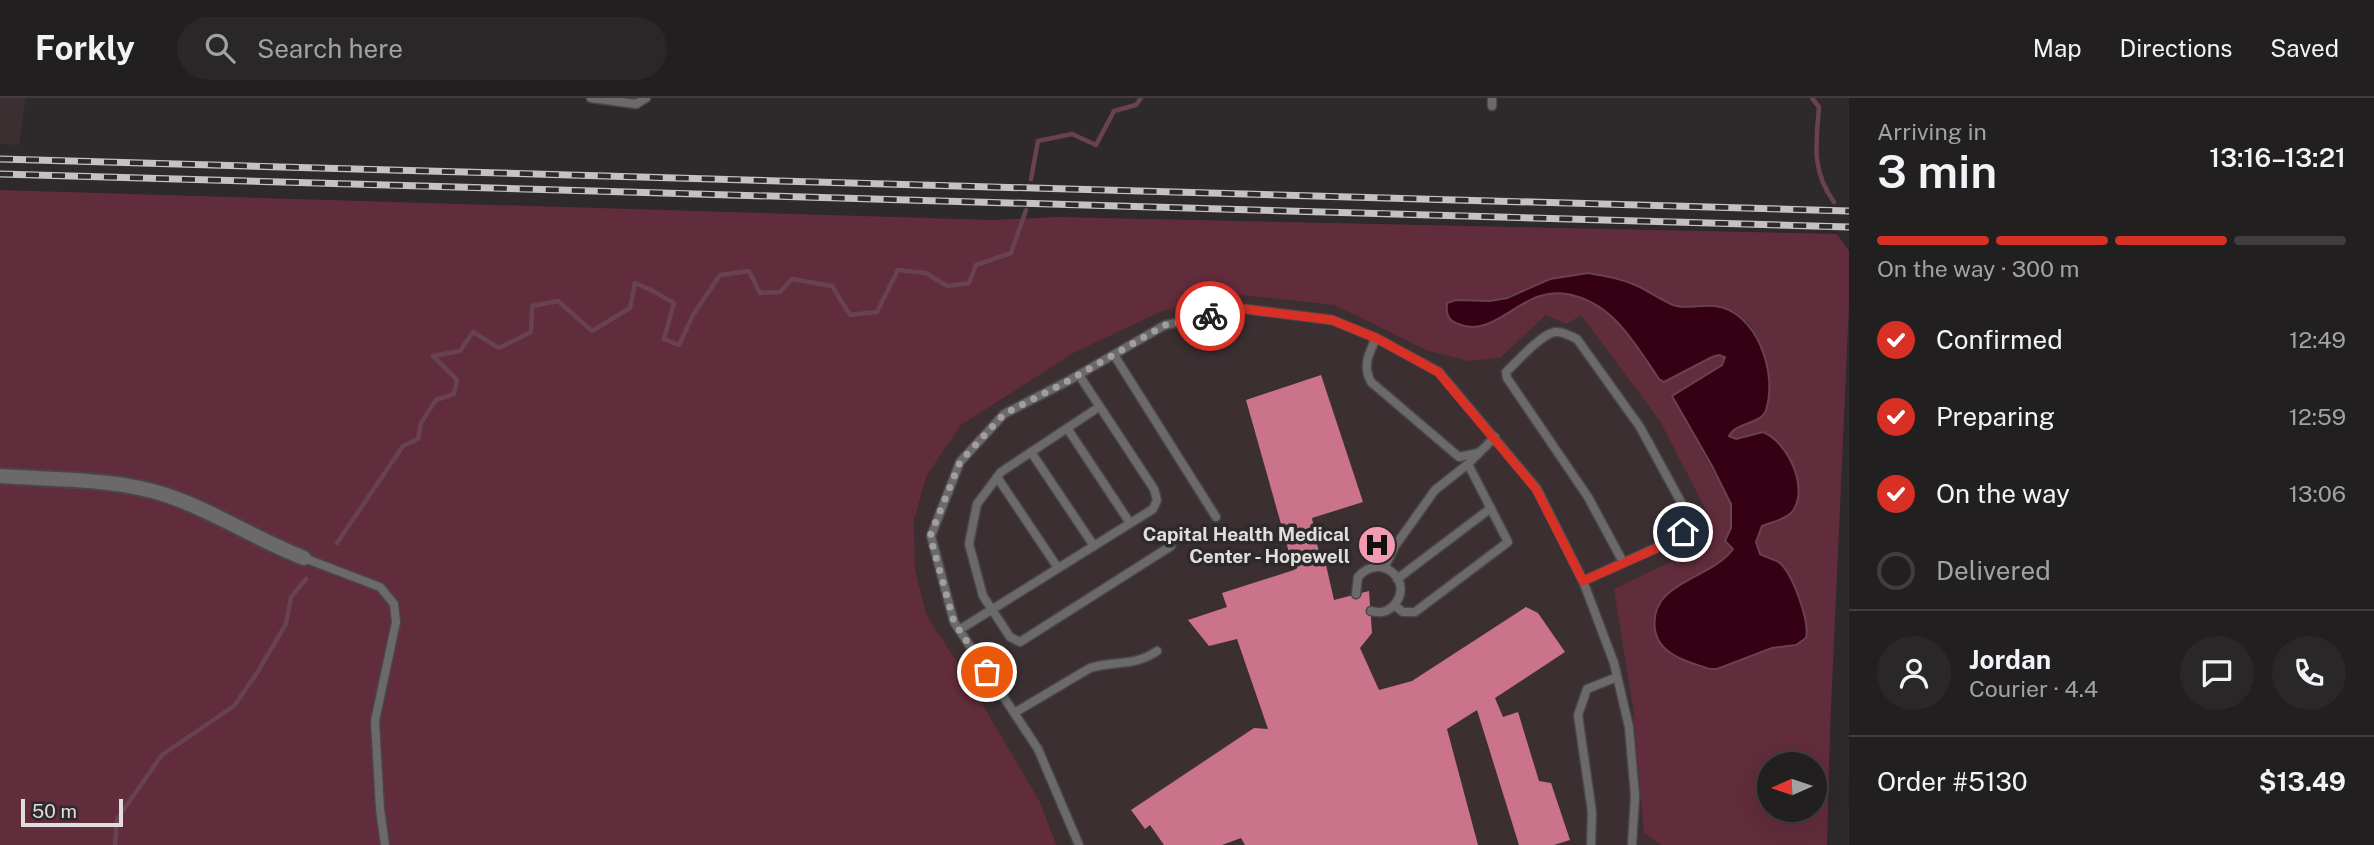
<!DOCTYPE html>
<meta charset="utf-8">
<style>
body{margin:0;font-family:"Public Sans",sans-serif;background:#2a2729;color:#f1f3f6;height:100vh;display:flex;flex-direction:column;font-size:26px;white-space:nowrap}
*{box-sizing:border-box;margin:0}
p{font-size:23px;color:#a2a2a5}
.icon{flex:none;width:38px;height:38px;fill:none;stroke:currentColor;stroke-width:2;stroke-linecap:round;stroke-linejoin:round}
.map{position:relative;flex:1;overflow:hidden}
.details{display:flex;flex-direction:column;background:#221f20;width:525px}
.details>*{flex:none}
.needle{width:46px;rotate:267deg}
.fabs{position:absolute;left:1757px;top:654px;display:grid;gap:14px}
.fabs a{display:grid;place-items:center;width:70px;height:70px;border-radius:50%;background:#221f20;box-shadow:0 7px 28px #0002,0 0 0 2px #3f3d3e;font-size:35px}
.scale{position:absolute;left:21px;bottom:18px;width:102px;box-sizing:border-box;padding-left:7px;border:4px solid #e0dddd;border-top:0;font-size:19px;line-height:24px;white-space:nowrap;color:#e0dddd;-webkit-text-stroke:5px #2e292a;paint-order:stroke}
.pin{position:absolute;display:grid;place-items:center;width:60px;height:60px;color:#fff;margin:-30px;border:4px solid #fff;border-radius:50%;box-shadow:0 2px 7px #0007}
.courier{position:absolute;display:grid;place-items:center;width:70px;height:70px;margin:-35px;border:5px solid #d93025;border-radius:50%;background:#fff;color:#222;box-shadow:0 2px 9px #0007}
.head em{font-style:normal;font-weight:600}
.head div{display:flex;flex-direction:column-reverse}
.head{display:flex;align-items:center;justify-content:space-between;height:119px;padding:0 28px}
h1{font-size:46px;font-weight:600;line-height:52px}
.bar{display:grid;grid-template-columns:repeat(4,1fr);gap:10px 7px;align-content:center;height:84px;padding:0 28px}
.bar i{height:9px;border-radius:5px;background:#3f3d3e}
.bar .active{background:#d93025}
.bar p{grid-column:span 4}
.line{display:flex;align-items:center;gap:18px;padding:0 28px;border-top:2px solid #3f3d3e}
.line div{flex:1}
.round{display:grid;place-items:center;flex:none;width:74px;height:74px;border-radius:37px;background:#2a2729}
ol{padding:0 28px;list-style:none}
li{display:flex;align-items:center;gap:21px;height:77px}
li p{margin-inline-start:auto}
li .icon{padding:7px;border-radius:50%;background:#d93025;color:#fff;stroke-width:4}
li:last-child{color:#a2a2a5}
li i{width:38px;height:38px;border:4px solid #3f3d3e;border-radius:50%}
header{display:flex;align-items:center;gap:42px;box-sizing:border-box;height:98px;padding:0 35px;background:#221f20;border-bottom:2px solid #3f3d3e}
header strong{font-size:33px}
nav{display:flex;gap:38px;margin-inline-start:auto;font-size:24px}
.search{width:490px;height:63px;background:#2a2729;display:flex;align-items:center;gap:18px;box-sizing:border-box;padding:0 24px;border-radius:38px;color:#a2a2a5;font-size:26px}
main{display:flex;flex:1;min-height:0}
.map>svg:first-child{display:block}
</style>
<header>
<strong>Forkly</strong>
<div class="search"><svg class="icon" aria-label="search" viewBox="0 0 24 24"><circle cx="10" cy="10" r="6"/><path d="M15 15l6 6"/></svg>Search here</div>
<nav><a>Map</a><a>Directions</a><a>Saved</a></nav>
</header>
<main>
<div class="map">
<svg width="1849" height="747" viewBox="0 0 1849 747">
<rect width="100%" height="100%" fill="#2e292a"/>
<g fill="#3b2f32" fill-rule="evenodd">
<path d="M0,0H26L19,47L0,46Z"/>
<path d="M1056,119L1837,136L1849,153V206L1830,631L1827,747H1058L1039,702L963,573L927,518L915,472L914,422L927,377L961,327ZM1769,667H1815V712H1769Z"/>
</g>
<path fill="#612c3b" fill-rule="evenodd" d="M0,92L994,122L1056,119L1837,136L1849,153V206L1830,631L1827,747H1661L1644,735L1633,610L1614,491L1697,451L1695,436L1708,416L1660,323L1581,217L1567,226L1546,217L1500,260L1469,263L1426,252L1335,207L1241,197L1162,213L1075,254L961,327L927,377L914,422L915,472L927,518L963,573L1039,702L1057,747H0ZM1550,181C1577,184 1610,182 1636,188C1650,191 1661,203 1675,207C1695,213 1720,209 1739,217C1762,227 1773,290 1766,311C1762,326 1736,324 1729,338L1736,341L1750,336L1795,372C1801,412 1797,414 1762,428L1756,444L1760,456C1766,460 1776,461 1781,466C1793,478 1810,523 1806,540L1796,547L1772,550L1717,571H1709L1698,566L1674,490L1719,466L1734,450L1726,439L1731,430V406L1672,298L1722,267L1725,260L1719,257L1712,259L1667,283C1636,246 1594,177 1536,199C1514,208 1497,225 1474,230L1462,202C1495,209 1520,192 1550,181ZM1769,667H1815V712H1769Z"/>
<path fill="#350014" stroke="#684250" stroke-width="2" d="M1588,175C1606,178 1623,181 1640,189C1651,195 1661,202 1673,207C1687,212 1701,206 1715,208C1757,213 1778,275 1766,312C1762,326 1736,324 1729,338L1736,341L1763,334C1788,344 1810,391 1792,414C1785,422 1771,424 1762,428L1756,444L1760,456C1766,460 1776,461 1781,466C1793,478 1810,523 1806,540L1796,547L1772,550L1717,571H1710C1688,564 1659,557 1655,532C1648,483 1711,482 1733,451L1725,443L1731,430V406L1712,368L1672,298L1722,267L1725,259L1719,257L1712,259L1664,284L1659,281C1635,246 1613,204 1567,196C1559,195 1549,195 1540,198C1513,206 1488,239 1458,226C1447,222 1446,215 1447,205L1456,202L1490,203L1507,200L1550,181Z"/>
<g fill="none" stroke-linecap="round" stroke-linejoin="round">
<g stroke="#684250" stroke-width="4.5">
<path d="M1812,0L1819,9C1816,46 1811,72 1834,104"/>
<path d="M1031,81L1038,43L1072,36L1096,47L1114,13L1136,7L1141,0"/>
<path d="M337,445L403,348L418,341L421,325L436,302L454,296L457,282L433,258L460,253L473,234L499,250L531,234L532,208L558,203L592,233L630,210L635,185L651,192L674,205L664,241L679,247L693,217L720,177L749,173L760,195L780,194L792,181L832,188L850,217L877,214L898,172L926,175L947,188L969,185L976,167L1011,155L1026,112"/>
<path d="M115,747L117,721L162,657L234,608L257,575L286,526L291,499L306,481"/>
</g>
</g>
<path fill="#cb738b" d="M1321,277L1363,404L1312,420L1319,455L1323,454L1334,502L1369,493L1372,535L1360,550L1379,592L1412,583L1526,509L1538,515L1565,554L1495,600L1503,619L1518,614L1539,683L1551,685L1570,742L1554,747H1519L1477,612L1447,631L1478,747H1245L1241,740L1222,747H1164L1150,727L1145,731L1131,712L1254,630L1268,631L1237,541L1209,548L1188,522L1227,509L1222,495L1294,472L1246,302Z"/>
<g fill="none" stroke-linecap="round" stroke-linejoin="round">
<defs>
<g id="service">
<path d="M591,0L636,6L646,0"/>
<path d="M1492,8V0"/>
<path d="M1376,240C1369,256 1362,267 1371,284L1459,359L1478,355"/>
<path d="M1114,257L1216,419"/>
<path d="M1099,309L1001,374L977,406L969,446L983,498L1010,539L1020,544L1171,448"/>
<path d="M1067,330L1130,425"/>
<path d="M1031,354L1094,448"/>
<path d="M997,379L1058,470"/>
<path d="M304,460L380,489L394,506L396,524L375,623L380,711L385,747"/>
<path d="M1384,470L1395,448L1435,392L1468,366L1495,339"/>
<path d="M1397,481L1491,410"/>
<path d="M1583,483L1678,440L1687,429L1688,417L1640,329L1577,241C1570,238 1563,233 1555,234C1541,236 1517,264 1506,274L1507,280L1588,399L1623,464"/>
<path d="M1356,496L1358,479C1382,452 1417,486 1392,509C1385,515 1379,515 1371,513"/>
<path d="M1394,507L1403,514H1415L1508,444L1468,366"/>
<path d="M959,532L1153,411L1157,402L1154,391L1079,277"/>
<path d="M1014,615L1090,570C1115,562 1134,569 1157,553"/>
<path d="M1079,747L1038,651L954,524L931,438L960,364L1004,316L1068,283L1165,227L1245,211L1332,222L1376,240L1439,274L1537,391L1583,483L1614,565L1629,629L1635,698L1632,747"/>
<path d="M1591,747L1592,714L1578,617L1587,591L1617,579"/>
</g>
<path id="minor" d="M0,378C55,382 114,380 166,397C214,413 257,442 304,460"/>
</defs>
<use href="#service" stroke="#4a4647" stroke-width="11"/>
<use href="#minor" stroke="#4a4647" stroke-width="18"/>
<use href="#service" stroke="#6c696a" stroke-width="8"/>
<use href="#minor" stroke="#6c696a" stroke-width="14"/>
<defs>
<g id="rail">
<path d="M0,61L1849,113"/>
<path d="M0,76L1849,129"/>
</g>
</defs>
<use href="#rail" stroke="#c5c2c2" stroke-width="7"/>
<use href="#rail" stroke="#2e292a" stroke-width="4.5" stroke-dasharray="13" stroke-linecap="butt"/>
</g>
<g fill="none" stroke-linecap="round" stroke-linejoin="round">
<path stroke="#a29e9e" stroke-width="7" stroke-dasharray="0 12.6" d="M987,574L954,524L930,438L960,364L1004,316L1068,283L1165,227L1210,218"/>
<path stroke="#d93025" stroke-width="9" d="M1210,218L1245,211L1332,222L1376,240L1438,274L1536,391L1583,483L1671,444L1683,434"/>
</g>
<defs>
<symbol id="hospital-disc" viewBox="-11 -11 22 22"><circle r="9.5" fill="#f29ab0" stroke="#2e292a"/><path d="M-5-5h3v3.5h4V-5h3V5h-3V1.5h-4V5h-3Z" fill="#111"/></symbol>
</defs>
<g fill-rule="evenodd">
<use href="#hospital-disc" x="1355" y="425" width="44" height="44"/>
</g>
<g text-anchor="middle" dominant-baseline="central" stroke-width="7" stroke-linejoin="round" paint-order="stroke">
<g font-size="19" font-weight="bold" fill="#e0dddd" stroke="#2e292a" text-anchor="end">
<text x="1350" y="436">Capital Health Medical<tspan x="1350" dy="22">Center - Hopewell</tspan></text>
</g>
</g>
</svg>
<div class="fabs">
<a><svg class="needle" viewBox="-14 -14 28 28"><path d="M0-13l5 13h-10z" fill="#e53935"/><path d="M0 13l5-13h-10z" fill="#a2a2a5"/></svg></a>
</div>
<div class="scale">50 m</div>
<div class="pin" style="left:987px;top:574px;background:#ea580c"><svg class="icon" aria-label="bag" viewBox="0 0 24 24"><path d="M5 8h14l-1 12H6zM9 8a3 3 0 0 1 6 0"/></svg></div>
<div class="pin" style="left:1683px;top:434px;background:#1f2937"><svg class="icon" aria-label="home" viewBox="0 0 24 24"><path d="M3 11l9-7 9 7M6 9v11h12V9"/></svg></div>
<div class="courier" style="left:1210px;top:218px"><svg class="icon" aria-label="bike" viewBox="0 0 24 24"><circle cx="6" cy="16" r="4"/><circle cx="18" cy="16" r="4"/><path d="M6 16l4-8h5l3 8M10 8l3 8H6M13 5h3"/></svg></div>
</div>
<section class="details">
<div class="head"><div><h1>3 min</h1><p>Arriving in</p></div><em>13:16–13:21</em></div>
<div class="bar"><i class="active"></i><i class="active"></i><i class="active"></i><i></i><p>On the way · 300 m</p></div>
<ol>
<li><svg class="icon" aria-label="check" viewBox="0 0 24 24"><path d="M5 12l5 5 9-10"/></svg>Confirmed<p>12:49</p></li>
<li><svg class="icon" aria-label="check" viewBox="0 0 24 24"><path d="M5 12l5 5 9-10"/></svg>Preparing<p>12:59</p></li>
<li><svg class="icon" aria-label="check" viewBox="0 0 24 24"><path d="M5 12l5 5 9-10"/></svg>On the way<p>13:06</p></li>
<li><i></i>Delivered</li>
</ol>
<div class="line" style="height:126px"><a class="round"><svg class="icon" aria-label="person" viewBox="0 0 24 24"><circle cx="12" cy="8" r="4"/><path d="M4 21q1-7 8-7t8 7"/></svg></a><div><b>Jordan</b><p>Courier · 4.4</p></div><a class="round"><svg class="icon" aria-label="chat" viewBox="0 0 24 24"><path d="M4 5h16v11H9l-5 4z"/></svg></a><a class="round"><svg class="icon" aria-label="phone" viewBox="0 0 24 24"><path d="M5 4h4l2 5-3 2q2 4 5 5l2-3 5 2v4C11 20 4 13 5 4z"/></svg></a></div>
<div class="line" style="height:91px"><div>Order #5130</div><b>$13.49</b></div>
</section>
</main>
